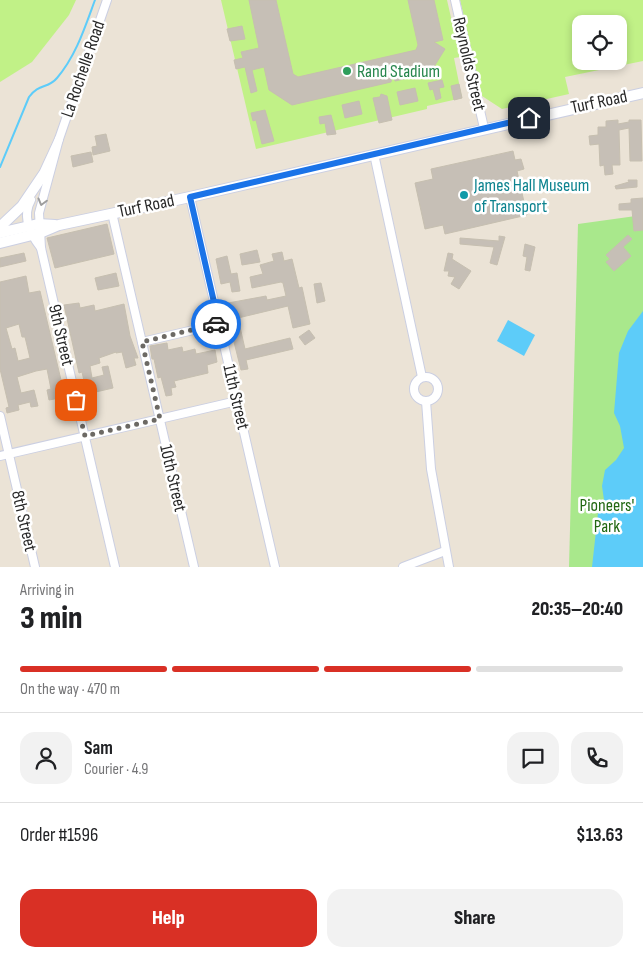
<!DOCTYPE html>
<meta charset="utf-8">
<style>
body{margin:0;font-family:"Sofia Sans Condensed",sans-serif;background:#f2f2f2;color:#202124;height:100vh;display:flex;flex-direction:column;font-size:19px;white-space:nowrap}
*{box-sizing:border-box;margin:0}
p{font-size:16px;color:#757577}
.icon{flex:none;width:28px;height:28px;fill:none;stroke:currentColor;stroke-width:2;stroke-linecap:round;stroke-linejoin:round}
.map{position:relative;height:567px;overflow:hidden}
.panel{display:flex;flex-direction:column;background:#fff;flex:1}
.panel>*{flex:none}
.fabs{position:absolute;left:572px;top:15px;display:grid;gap:10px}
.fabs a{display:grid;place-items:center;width:55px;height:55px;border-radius:10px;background:#fff;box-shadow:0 2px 8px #0003;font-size:25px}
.pin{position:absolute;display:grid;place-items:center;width:42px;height:42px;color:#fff;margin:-21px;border-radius:10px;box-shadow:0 2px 8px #0006}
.courier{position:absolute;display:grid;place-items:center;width:50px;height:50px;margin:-25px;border:4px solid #1a73e8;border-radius:50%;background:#fff;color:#222;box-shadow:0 1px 6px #0007}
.headline em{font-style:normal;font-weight:800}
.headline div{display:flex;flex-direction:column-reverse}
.headline{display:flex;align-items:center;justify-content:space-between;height:85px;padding:0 20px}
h1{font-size:32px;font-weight:800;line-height:38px}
.bar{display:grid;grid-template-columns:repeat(4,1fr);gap:8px 5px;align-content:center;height:60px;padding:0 20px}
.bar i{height:6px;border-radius:4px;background:#e0e0e0}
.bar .active{background:#d93025}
.bar p{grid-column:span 4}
.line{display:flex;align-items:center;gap:12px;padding:0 20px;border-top:1px solid #e0e0e0}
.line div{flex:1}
.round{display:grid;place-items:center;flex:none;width:52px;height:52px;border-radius:15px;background:#f2f2f2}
.cta{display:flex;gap:10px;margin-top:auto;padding:10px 20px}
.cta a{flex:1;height:58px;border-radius:15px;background:#d93025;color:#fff;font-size:20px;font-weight:800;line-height:58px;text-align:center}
.cta a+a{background:#f2f2f2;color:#202124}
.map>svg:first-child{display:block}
</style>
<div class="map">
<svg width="643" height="567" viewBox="0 0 643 567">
<rect width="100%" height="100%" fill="#ebe3d6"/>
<path fill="#a9e88c" d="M643,215V567H569L578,224Z"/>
<g fill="#c1f187" fill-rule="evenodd">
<path d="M0,0H76L69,15L32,62L0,82Z"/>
<path d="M221,0H447L460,57L454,58L462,98L427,106V109L256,149Z"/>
<path d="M460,0H643V61L565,77L569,94L502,109L482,96ZM581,24H619V61H581Z"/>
</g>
<g fill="#5dccf9">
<path d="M643,311V567H592L598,513L604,500L602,486L605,470L616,460L624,448L620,426L614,413L619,353L628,331Z"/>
<path d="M508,320L535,335L524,356L497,341Z"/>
</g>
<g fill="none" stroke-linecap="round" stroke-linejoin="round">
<path stroke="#5dccf9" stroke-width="2" d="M0,167L29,97C39,83 48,89 57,78C76,56 85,27 95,0"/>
</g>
<g fill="#c6bfb6" stroke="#c6bfb0" fill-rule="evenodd">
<path d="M249,0H276L293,74L298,77L416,50L418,45L408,0H434L443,40L434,42L445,49L427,78L426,74L395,81L393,73L391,82L292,105L269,90L264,67L252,70L257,91L251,93L245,67L236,69L234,60L243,58L241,52L259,48Z"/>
<path d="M242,26L245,39L230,41L227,29Z"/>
<path d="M442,80L444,87L439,88L441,98L436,100L433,89L430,90L428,83Z"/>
<path d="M459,84L462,98L454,100L451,86Z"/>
<path d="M415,88L418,101L400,105L397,92Z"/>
<path d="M381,94L387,96L392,120L379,123L373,98L380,97Z"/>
<path d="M359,101L362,114L345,118L342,105Z"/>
<path d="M265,110L274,141L262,144L256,120L253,121L251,113Z"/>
<path d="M331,115L336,134L327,135L325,123L320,124L319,117Z"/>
<path d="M618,120V124L629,122V120H641L642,161H630L629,128L619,130L620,165H612L613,174L605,175L604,165L600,166L599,144L590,145L589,136L598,135V127H606V121Z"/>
<path d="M106,134L110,151L93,155L92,147L97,146L95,136Z"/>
<path d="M513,151L515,160L521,159L524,169L517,171L527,215L445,234L443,225L425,229L415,183L433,179L431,169Z"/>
<path d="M91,152L93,162L73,167L71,156Z"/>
<path d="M628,180H637V187L616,189L615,186L629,182Z"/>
<path d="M643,198V230L634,231L632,210H619V204L631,203V199Z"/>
<path d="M107,224L114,254L55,268L47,238Z"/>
<path d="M628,235L632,239L623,247L631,256L614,271L606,262L610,259L606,255Z"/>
<path d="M499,236L505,237L497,265L490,263L494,247L460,244V238L499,241Z"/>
<path d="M525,244L535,247L530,271L525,270L527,257L523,256Z"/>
<path d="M257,250L260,262L242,265L240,254Z"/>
<path d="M282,252L284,261L292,259L299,288L302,287L310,324L293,328L288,306L238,318L245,349L290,338L293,349L246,360L248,369L241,370L226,310L230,309L228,303L266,296L267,300L286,296L283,283L281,282L252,288L250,277L263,274L260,265L274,261L272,254Z"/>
<path d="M24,253L26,261L0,267V258Z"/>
<path d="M448,253L453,254L452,259L471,271L459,289L451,284L455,277L448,276L449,271H444Z"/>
<path d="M227,256L231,274L237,273L240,291L232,292L230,282L221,284L216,259Z"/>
<path d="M116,273L119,286L98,290L95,278Z"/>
<path d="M26,276L29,293L40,291L65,397L49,400L47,390L51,389L47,369L36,371L17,377L21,393L34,390L38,406L31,407L30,402L18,405L19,410L7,413L6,408L9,407L0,369V282ZM19,324L22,337H25L30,358L18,361L15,348L12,349L6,328Z"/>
<path d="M321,283L325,301L317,303L314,284Z"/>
<path d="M79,303L80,308L94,305L95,311L124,304L130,336L138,358H134L136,365L126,368L122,352L116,353V352L99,358L100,363L90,366L92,378L104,375L102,367L108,366L113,388L87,394L82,372L79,373L64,305Z"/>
<path d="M309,330L315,338L305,345L299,337Z"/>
<path d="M167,343L168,350L182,347L183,352L195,349L196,354L215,350L217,362L207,365L208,373L174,381L176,387L171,388L172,395L166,396L161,377L158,378L154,359H152L150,346Z"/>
</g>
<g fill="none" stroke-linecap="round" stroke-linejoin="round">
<defs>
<g id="street">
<path d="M455,0L484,128"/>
<path d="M59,139L39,213L41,248L115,567"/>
<path d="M374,154L422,377"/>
<path d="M41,178L59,139L107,0"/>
<path d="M190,197L275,567"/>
<path d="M31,200C22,216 30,234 41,248"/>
<path d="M112,213L194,567"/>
<path d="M142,342L219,324"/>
<circle cx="426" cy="389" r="12"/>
<path d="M426,401L431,469L449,567"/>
<path d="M0,416L35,567"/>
<path d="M0,456L237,401"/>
<path d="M403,567L445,551"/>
</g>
<g id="secondary">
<path d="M0,227L22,206L43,175"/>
<path d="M0,233L38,224L55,225"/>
<path d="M0,243L40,233L59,225L190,197L643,93"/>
</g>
</defs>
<use href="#street" stroke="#cbcfe2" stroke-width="10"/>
<use href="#secondary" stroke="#cbcfe2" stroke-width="12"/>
<use href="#street" stroke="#fff" stroke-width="8"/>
<use href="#secondary" stroke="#fff" stroke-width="10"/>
</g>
<defs><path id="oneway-chevron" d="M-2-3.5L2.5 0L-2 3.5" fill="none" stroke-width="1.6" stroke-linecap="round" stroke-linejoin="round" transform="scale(1.25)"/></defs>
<use stroke="#9e9e9e" href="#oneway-chevron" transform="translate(42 202) rotate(105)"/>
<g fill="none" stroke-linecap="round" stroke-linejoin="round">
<path stroke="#6c6964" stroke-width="5" stroke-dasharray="0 9" d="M76,400L85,436L160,419L142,342L216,324"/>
<path stroke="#1a73e8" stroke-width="6" d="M216,324H219L190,197L529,118"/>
</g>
<circle fill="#2e9e5b" stroke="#fff" stroke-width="2" cx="347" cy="71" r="5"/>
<circle fill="#0f9aa8" stroke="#fff" stroke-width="2" cx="464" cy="195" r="5"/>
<g text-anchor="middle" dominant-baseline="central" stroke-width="5" stroke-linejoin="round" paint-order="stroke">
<g font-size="18" fill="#272727" stroke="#fff">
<text transform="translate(469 64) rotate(77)">Reynolds Street</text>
<text transform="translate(83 69) rotate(-71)">La Rochelle Road</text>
<text transform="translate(599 102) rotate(-12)">Turf Road</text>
<text transform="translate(146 206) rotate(-12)">Turf Road</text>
<text transform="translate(61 335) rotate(77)">9th Street</text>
<text transform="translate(236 397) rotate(77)">11th Street</text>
<text transform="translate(173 478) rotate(77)">10th Street</text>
<text transform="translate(24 521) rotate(77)">8th Street</text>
</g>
<g font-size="18" fill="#27864d" stroke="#fff" text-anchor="start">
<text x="357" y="71">Rand Stadium</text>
</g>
<g font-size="18" fill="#0d838f" stroke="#fff" text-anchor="start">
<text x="474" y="185">James Hall Museum<tspan x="474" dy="21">of Transport</tspan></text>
</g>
<g font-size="18" fill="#226812" stroke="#fff">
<text x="607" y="505">Pioneers'<tspan x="607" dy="21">Park</tspan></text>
</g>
</g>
</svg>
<div class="fabs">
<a><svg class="icon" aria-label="locate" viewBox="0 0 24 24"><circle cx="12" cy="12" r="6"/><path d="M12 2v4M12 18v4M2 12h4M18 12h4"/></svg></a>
</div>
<div class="pin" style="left:76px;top:400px;background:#ea580c"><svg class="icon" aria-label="bag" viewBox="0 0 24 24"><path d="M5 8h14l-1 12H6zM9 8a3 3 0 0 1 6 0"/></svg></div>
<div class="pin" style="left:529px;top:118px;background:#1f2937"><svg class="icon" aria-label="home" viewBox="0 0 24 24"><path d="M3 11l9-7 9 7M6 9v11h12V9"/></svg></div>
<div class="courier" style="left:216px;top:324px"><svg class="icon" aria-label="car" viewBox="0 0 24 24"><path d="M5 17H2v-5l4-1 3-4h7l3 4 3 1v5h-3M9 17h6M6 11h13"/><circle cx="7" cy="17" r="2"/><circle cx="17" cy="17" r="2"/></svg></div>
</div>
<section class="panel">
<div class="headline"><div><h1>3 min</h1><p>Arriving in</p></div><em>20:35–20:40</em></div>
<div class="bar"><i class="active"></i><i class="active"></i><i class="active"></i><i></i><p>On the way · 470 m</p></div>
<div class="line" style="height:90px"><a class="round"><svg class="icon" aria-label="person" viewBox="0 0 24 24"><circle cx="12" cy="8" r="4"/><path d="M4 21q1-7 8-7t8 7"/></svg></a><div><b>Sam</b><p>Courier · 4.9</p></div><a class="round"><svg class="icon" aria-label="chat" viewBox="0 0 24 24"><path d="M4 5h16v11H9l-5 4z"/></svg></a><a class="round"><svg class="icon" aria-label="phone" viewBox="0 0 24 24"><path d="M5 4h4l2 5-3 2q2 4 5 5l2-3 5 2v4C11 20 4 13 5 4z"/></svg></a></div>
<div class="line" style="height:65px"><div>Order #1596</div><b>$13.63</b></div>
<div class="cta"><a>Help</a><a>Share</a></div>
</section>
